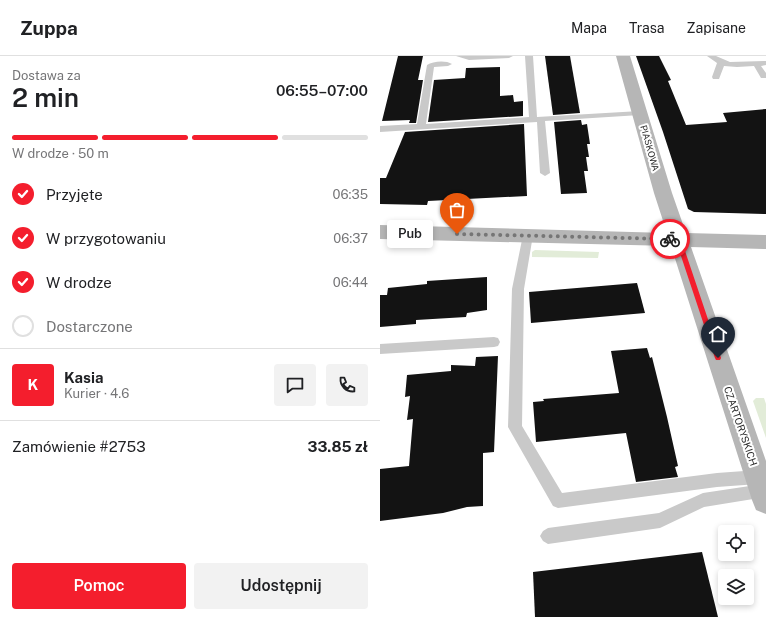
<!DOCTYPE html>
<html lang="pl">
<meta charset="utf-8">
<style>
body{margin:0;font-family:"Public Sans",sans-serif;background:#f2f2f2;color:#202124;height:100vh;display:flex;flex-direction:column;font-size:15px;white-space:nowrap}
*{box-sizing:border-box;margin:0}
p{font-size:13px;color:#757577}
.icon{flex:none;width:22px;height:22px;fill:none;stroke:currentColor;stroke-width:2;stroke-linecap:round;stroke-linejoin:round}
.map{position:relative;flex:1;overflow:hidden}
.side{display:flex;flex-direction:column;background:#fff;width:380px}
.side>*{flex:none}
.fabs{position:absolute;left:338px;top:469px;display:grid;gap:8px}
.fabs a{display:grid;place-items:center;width:36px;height:36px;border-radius:4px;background:#fff;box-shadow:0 2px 6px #0003;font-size:20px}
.pin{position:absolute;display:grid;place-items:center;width:34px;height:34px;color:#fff;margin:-41px -17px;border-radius:50% 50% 50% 0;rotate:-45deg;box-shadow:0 0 4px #0007}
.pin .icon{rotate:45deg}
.courier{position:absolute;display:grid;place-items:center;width:40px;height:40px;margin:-20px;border:3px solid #f41e2d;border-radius:50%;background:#fff;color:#222;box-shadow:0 1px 5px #0007}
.bubble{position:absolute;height:28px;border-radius:4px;background:#fff;box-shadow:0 2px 6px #0003;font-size:13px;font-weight:600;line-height:28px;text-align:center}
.head em{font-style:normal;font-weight:600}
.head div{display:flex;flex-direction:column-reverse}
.head{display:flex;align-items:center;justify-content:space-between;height:68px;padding:0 12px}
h1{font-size:26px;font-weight:600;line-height:30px}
.bar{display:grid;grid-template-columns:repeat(4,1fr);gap:6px 4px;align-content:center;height:48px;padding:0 12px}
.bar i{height:5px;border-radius:3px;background:#e0e0e0}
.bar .selected{background:#f41e2d}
.bar p{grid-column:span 4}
.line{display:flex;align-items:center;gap:10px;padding:0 12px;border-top:1px solid #e0e0e0}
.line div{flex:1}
.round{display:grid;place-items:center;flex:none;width:42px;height:42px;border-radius:4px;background:#f2f2f2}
ol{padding:0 12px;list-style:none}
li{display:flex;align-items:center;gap:12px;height:44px}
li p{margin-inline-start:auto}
li .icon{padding:4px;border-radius:50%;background:#f41e2d;color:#fff;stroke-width:4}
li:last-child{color:#757577}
li i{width:22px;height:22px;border:2px solid #e0e0e0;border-radius:50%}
.cta{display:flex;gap:8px;margin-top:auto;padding:8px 12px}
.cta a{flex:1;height:46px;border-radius:4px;background:#f41e2d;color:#fff;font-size:16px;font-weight:600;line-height:46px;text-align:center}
.cta a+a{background:#f2f2f2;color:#202124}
header{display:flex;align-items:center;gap:24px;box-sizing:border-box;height:56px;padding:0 20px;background:#fff;border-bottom:1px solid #e0e0e0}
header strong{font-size:19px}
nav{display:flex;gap:22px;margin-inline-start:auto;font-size:14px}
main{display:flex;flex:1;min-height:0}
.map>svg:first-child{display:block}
</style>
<header>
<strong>Zuppa</strong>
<nav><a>Mapa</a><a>Trasa</a><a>Zapisane</a></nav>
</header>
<main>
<section class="side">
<div class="head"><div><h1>2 min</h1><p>Dostawa za</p></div><em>06:55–07:00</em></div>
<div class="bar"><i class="selected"></i><i class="selected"></i><i class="selected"></i><i></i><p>W drodze · 50 m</p></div>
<ol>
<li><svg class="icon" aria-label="check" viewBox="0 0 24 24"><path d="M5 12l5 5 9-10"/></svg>Przyjęte<p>06:35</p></li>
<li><svg class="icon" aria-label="check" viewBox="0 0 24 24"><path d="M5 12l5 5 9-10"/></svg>W przygotowaniu<p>06:37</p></li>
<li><svg class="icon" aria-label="check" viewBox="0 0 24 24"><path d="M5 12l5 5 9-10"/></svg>W drodze<p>06:44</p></li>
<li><i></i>Dostarczone</li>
</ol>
<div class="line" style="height:72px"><b class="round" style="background:#f41e2d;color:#fff">K</b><div><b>Kasia</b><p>Kurier · 4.6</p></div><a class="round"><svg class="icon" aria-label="chat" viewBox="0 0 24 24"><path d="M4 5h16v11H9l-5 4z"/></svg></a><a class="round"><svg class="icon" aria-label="phone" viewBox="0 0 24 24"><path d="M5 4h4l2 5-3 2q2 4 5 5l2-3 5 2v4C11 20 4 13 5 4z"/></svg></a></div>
<div class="line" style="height:52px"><div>Zamówienie #2753</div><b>33.85 zł</b></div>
<div class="cta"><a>Pomoc</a><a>Udostępnij</a></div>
</section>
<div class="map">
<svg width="386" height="561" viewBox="0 0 386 561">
<rect width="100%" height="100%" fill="#fff"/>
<g fill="#e2ecd8">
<path d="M155,194L219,196L218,202L152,201V196Z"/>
<path d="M376,342H384L386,348V382L373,345Z"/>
</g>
<g fill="#131313">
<path d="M18,0H43L38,24H43L36,67H29L30,64L2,65Z"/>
<path d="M165,0H190L200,57L173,59Z"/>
<path d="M256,0H279L291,24L288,25L306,69L347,66L343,57L386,53V158L314,156L308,153L283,76Z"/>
<path d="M120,11V40L133,39L134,46L143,45V60L48,66L54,24L85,22L86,12Z"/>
<path d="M201,64L202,69L207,68L210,88H207L209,101H206L208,115H204L207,137L181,138L174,66Z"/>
<path d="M144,68L147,140L48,145L47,149L0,148V122H6L25,76Z"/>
<path d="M107,221V254L87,257L86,261L36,264V268L0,271V239H7L8,232L47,228V225Z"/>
<path d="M257,227L265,257L151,267L149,236Z"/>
<path d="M267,292L270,302L272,301L287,361L298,410L295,411L298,421L256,426L246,377L156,386L153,346L164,345L163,343L239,337L231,295Z"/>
<path d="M118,300L114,396L103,397V450L87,451L63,457L0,465V413L29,410L33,363L27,364L30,340L25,341L27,319L71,315V309L95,310L96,301Z"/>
<path d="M322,496L338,561H155L153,516Z"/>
</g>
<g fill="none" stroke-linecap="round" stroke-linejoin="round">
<g fill="#c9c9c9" fill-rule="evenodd">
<path d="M76,0H133L129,2L89,4Z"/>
<path d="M145,0H153L157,61L260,55L264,57L260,59L165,65L170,117L165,120L160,117L157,66L0,76V70L37,68L47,9C53,5 66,4 72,8L68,10L54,11L46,68L149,61Z"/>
<path d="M327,0H336L350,6L386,5V9L381,10L386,17V22H381L374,10L357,11L344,10L339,23H333L332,21L337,7Z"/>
<path d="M148,175L152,176L153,179L144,233L142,370L182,437L337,417L378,414L383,416L385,421L383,426L378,428L337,431L178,452L173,450L128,371L132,233L143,179L144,176Z"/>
<path d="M114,281L118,282L120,286L118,290L114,291L0,298V288Z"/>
<path d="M383,428L386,429V441L324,451L280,472L168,488L163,485L160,480L163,475L168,472L279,457L323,437Z"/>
</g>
<path fill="#b6b6b6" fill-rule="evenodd" d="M236,0H250L292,137L306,177L386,179V193L311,191L386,405V458L376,454L372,444L291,190L0,183V169L287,177L274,137Z"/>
</g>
<path fill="#f41e2d" d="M288,181H298L301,183L341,302L340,304H336L335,302L296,185L288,184Z"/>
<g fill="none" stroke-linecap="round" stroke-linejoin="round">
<path stroke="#767676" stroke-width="4" stroke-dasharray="0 7.2" d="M77,178L290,183"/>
</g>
<g text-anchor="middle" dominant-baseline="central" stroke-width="4" stroke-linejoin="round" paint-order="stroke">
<g font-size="9" fill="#2c2c2c" stroke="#fff">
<text transform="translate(270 92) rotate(74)">PIASKOWA</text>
</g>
<g font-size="10" fill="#2c2c2c" stroke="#fff">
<text transform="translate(361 370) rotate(71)">CZARTORYSKICH</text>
</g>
</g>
</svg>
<div class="fabs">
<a><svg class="icon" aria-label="locate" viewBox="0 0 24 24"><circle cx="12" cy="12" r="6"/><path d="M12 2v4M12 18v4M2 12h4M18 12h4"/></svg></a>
<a><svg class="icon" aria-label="layers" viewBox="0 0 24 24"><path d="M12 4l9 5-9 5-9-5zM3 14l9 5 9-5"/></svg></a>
</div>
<div class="pin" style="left:77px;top:178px;background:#ea580c"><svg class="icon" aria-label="bag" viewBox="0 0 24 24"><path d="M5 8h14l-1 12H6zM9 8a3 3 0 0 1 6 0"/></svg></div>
<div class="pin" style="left:338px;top:302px;background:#1f2937"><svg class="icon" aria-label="home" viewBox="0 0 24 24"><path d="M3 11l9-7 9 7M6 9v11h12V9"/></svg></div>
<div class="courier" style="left:290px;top:183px"><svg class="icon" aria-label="bike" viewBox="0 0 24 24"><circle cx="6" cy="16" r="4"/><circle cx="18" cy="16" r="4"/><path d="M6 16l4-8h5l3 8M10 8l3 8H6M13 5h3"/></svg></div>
<div class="bubble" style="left:7px;top:164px;width:46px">Pub</div>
</div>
</main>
